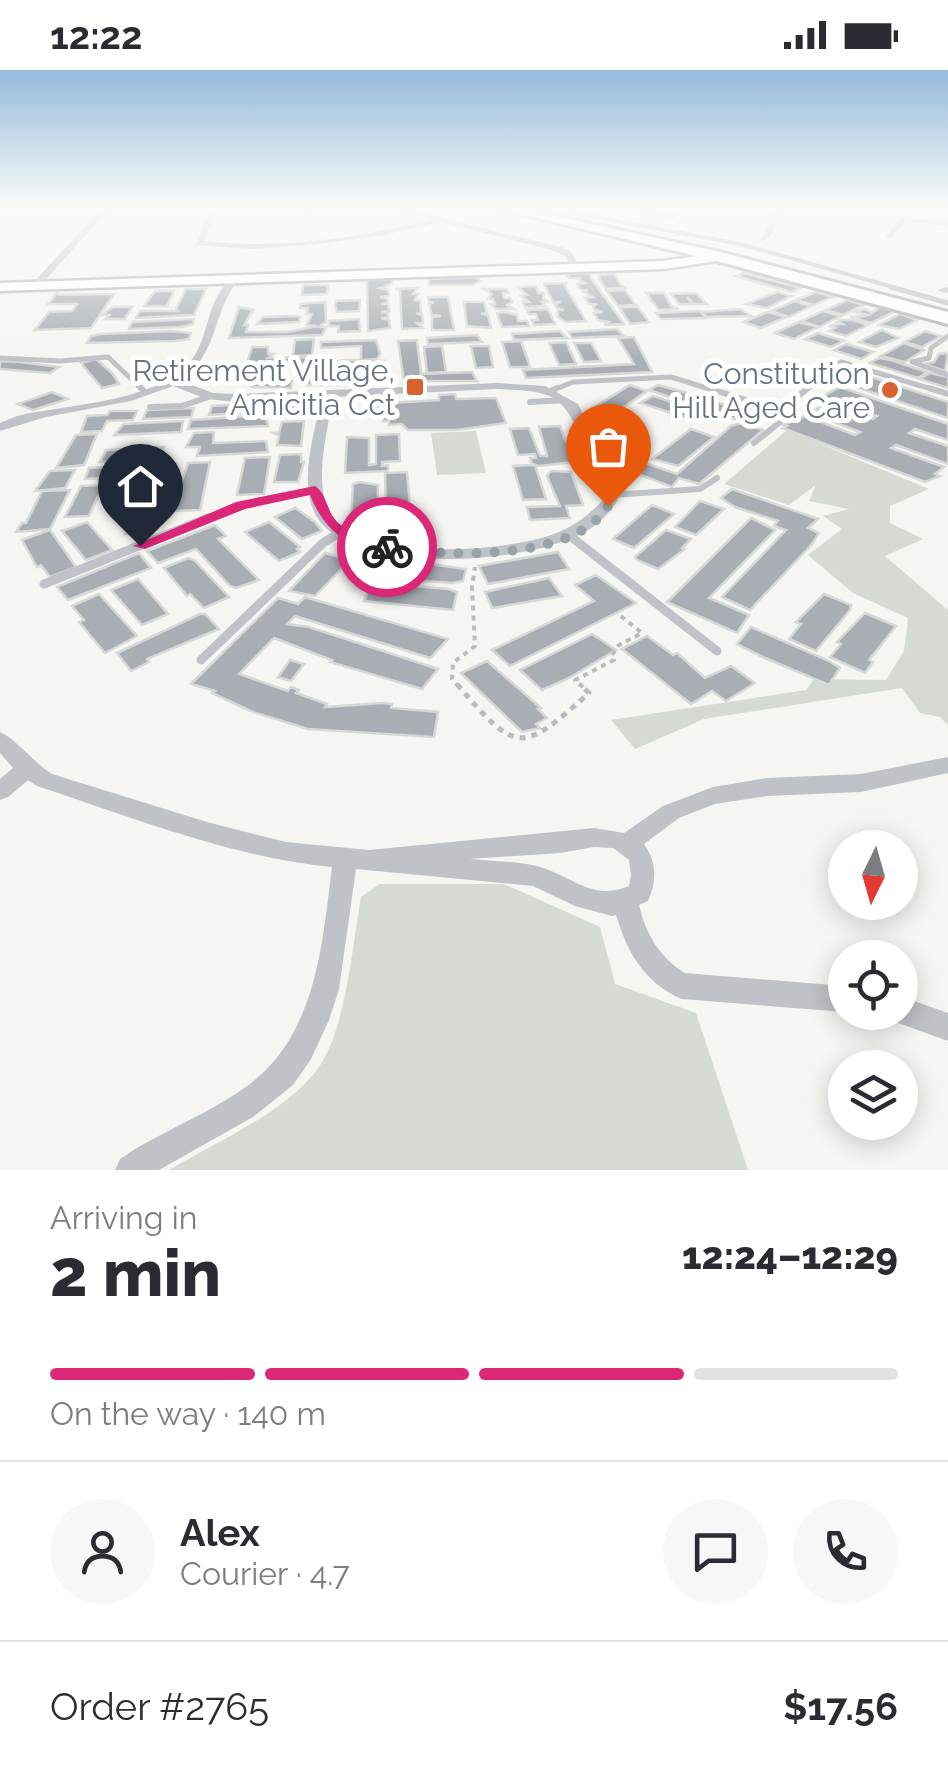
<!DOCTYPE html>
<meta charset="utf-8">
<style>
body{margin:0;font-family:Raleway,sans-serif;background:#f7f7f7;color:#2b2b33;height:100vh;display:flex;flex-direction:column;font-size:38px;white-space:nowrap}
*{box-sizing:border-box;margin:0}
p{font-size:32px;color:#7c7c81}
.icon{flex:none;width:55px;height:55px;fill:none;stroke:currentColor;stroke-width:2;stroke-linecap:round;stroke-linejoin:round}
.map{position:relative;height:1100px;overflow:hidden}
.drawer{display:flex;flex-direction:column;background:#fff;flex:1}
.drawer>*{flex:none}
.needle{width:65px;rotate:185deg}
.fabs{position:absolute;left:828px;top:760px;display:grid;gap:20px}
.fabs a{display:grid;place-items:center;width:90px;height:90px;border-radius:50%;background:#fff;box-shadow:0 5px 25px #0003;font-size:50px}
.pin{position:absolute;display:grid;place-items:center;width:85px;height:85px;color:#fff;margin:-102px -42px;border-radius:50% 50% 50% 0;rotate:-45deg;box-shadow:0 0 10px #0007}
.pin .icon{rotate:45deg}
.courier{position:absolute;display:grid;place-items:center;width:100px;height:100px;margin:-50px;border:8px solid #db2777;border-radius:50%;background:#fff;color:#222;box-shadow:0 2px 12px #0007}
.summary em{font-style:normal;font-weight:800}
.summary div{display:flex;flex-direction:column-reverse}
.summary{display:flex;align-items:center;justify-content:space-between;height:170px;padding:0 50px}
h1{font-size:65px;font-weight:800;line-height:75px}
.bar{display:grid;grid-template-columns:repeat(4,1fr);gap:15px 10px;align-content:center;height:120px;padding:0 50px}
.bar i{height:12px;border-radius:8px;background:#e1e1e2}
.bar .current{background:#db2777}
.bar p{grid-column:span 4}
.line{display:flex;align-items:center;gap:25px;padding:0 50px;border-top:2px solid #e1e1e2}
.line div{flex:1}
.round{display:grid;place-items:center;flex:none;width:105px;height:105px;border-radius:52px;background:#f7f7f7}
.status{display:flex;justify-content:space-between;align-items:center;height:70px;padding:0 50px;background:#fff;direction:ltr}
.status svg{height:28px;fill:currentColor}
.map>svg:first-child{display:block}
</style>
<div class="status"><b>12:22</b><svg viewBox="0 0 49 12"><path d="M0 12V9h3v3zM5 12V6h3v6zM10 12V3h3v9zM15 12V0h3v12zM26 1h20v11H26zM47 4h2v5h-2z"/></svg></div>
<div class="map">
<svg width="948" height="1100" viewBox="0 0 948 1100">
<rect width="100%" height="100%" fill="#f5f6f2"/>
<g fill="#d5dad2">
<path d="M787,360L929,419L890,436V453L923,469L885,486L948,540V655L940,647L920,643L902,618L704,649L635,679L611,650L806,620L814,609L886,610L904,581L908,548L853,523L808,485L842,459L823,446L849,439L809,431L816,415L789,435L724,414Z"/>
<path d="M476,361L486,403L437,405L431,363Z"/>
<path d="M380,814H504L600,857L615,914L696,943L748,1100H169C216,1072 276,1047 312,1006C346,969 352,876 361,827Z"/>
</g>
<g fill="#a8aeb4" stroke="#d7d7d5" stroke-width="2.5">
<path d="M591,203V208L624,254L604,255L609,252L598,250L594,243L603,242L595,240L593,236L597,234H589L585,228L593,227L584,222L588,220H581L577,214L585,213L576,208H581H569L566,204Z"/>
<path d="M744,203L783,213L800,218L791,222L736,206Z"/>
<path d="M615,204L620,214L625,218L606,219L599,209L600,205Z"/>
<path d="M475,207L480,211L472,215H430L428,209Z"/>
<path d="M393,209L392,214L380,218L388,220L389,226L380,227L387,228V233L381,234H388L389,241L381,242L388,243V248H381L389,250L390,258L368,261L367,210Z"/>
<path d="M566,213L565,216L586,251L566,252L558,247V240H564L557,238L555,234L561,232H553L544,214Z"/>
<path d="M303,215H328L327,224L302,225Z"/>
<path d="M536,216L538,223H544L543,229L549,232H542L545,236L525,237L523,232H529L521,226L527,225L518,217Z"/>
<path d="M418,218L413,224H418L415,230H420L421,243H416L422,245L423,253H417L423,258L402,259L400,221L397,219Z"/>
<path d="M186,219H206L194,245L136,248L140,241H178L176,239Z"/>
<path d="M484,219H507L509,223H503L504,228H510L512,232L507,235L514,239H496L491,234H495L493,229H488L492,224Z"/>
<path d="M625,220L627,223L636,235L618,236L607,221Z"/>
<path d="M155,221H174L167,236H144Z"/>
<path d="M778,222L791,226L767,238L746,234Z"/>
<path d="M816,222L833,227L814,235L796,230Z"/>
<path d="M57,223L60,225L114,224L91,258L35,260L49,242L72,241L77,234H48Z"/>
<path d="M646,223H664L671,236L679,239L659,240Z"/>
<path d="M696,223L707,234H694L687,227L692,234H679L671,224Z"/>
<path d="M428,227H448L454,260H432V247L441,246L432,245L429,234L434,232L429,233Z"/>
<path d="M360,230L359,241L337,242L335,235L336,231Z"/>
<path d="M847,230L864,235L843,245L826,240Z"/>
<path d="M794,231L811,236L789,247L771,241Z"/>
<path d="M325,232L326,252L318,257H326L322,265L229,268L239,237L253,240L244,255H248L246,262H288L317,256L307,255L312,244H307L308,238H300L301,234Z"/>
<path d="M464,232H484L487,243L481,244L488,245L491,258L467,256Z"/>
<path d="M113,237H132L125,249H105L109,245H102Z"/>
<path d="M619,237H638L649,252L630,254Z"/>
<path d="M880,237L896,241L871,253L850,247L865,246L868,245L855,242L865,239L872,243Z"/>
<path d="M548,239L555,254L534,255L532,250H538L536,244H529L527,240Z"/>
<path d="M740,239L751,246L707,247L702,242Z"/>
<path d="M700,241L706,248L661,249L656,243Z"/>
<path d="M823,241L841,246L819,257L801,251Z"/>
<path d="M505,242L517,245L518,251H527L529,256L502,257L497,243Z"/>
<path d="M768,242L786,247L761,258L743,252Z"/>
<path d="M900,244L917,250L899,259L879,255Z"/>
<path d="M263,247L296,246L300,247L299,252L257,254Z"/>
<path d="M194,249L193,254L182,257L129,259L132,252Z"/>
<path d="M359,249L360,261L338,262L339,256H329V251Z"/>
<path d="M841,250H853L868,255L846,266L829,261L835,258L829,256L842,254L837,252Z"/>
<path d="M799,252L818,257L794,269L775,263Z"/>
<path d="M617,259L624,266L572,268L569,262Z"/>
<path d="M882,260L898,268L876,277L859,272Z"/>
<path d="M172,261L191,263L189,269L175,271L87,273L91,266L101,264Z"/>
<path d="M560,261L567,268L514,270L512,264Z"/>
<path d="M925,261L941,266L922,277L905,272Z"/>
<path d="M818,263L844,271L831,277L805,269Z"/>
<path d="M477,265L482,272L428,274L427,268Z"/>
<path d="M634,267L652,302L526,308L523,300L634,294L618,268Z"/>
<path d="M314,269L312,285L293,286L295,270Z"/>
<path d="M376,270L380,284L377,289L361,290V276L321,278V272Z"/>
<path d="M417,270L421,304L472,302L477,311H404L398,271Z"/>
<path d="M521,271L530,297H510L502,272Z"/>
<path d="M566,272L576,294L559,295L549,273Z"/>
<path d="M574,273H591L601,291L584,292Z"/>
<path d="M904,273L924,280L905,292L881,286Z"/>
<path d="M846,274L873,282L861,289L834,280Z"/>
<path d="M442,276L446,302L427,303L424,277Z"/>
<path d="M471,276H489L493,297L476,298Z"/>
<path d="M252,277H268V284H273L268,288L306,287V294L252,296L247,294Z"/>
<path d="M948,283L945,301L924,294L934,292L939,284Z"/>
<path d="M879,288L891,290L927,302L918,308L870,293Z"/>
<path d="M96,289L113,304L119,314L102,318L81,293Z"/>
<path d="M344,290L385,291L386,300H331V293Z"/>
<path d="M0,291L20,292L59,297L50,303L0,299Z"/>
<path d="M306,296H326L325,308L365,307V315H303Z"/>
<path d="M256,298L276,299L277,308L273,311H292L291,318L251,317Z"/>
<path d="M853,301L948,332V348L841,312Z"/>
<path d="M930,303L948,307V318L920,309Z"/>
<path d="M630,315L647,321L618,341L598,335Z"/>
<path d="M658,315L698,326L754,344L741,351L649,320Z"/>
<path d="M840,317L948,354V370L915,359L909,363L948,376V394L896,375L891,378L944,397L935,404L940,406L925,412L783,358L787,356L783,355L805,346L855,365L860,362L810,343L827,333L873,349L877,346L821,327Z"/>
<path d="M52,322L68,329L33,340L18,334Z"/>
<path d="M455,324L456,329L496,328L506,353L456,360H408L402,354L389,355V351H383L382,344H377L376,334L439,330V325Z"/>
<path d="M653,326L706,343L707,344L697,351L640,333Z"/>
<path d="M290,331L289,335H307L303,347L284,348L285,341L209,345L212,336Z"/>
<path d="M194,338L191,347L143,349L147,340Z"/>
<path d="M110,341H137L133,350L107,351L102,361L81,362L87,346L107,345Z"/>
<path d="M266,345L268,356L188,359L191,350Z"/>
<path d="M597,345H621L625,354L630,353L632,357H628L639,379L617,381Z"/>
<path d="M183,351L181,362L114,365L124,354Z"/>
<path d="M304,351L301,376L277,375L279,366L274,363H279L282,352Z"/>
<path d="M742,353L763,360L699,414L679,408L672,417L617,396L631,388L677,404L731,356Z"/>
<path d="M560,356L574,392L539,396L532,394L530,388H536L535,384L518,385L510,359L529,358L540,386H547L539,357Z"/>
<path d="M691,359L714,367L678,396L652,389Z"/>
<path d="M214,362L213,373L266,371L268,382L197,386L200,377H186L194,363Z"/>
<path d="M97,364L84,395L56,398L76,365Z"/>
<path d="M399,364L400,391L382,392V396L388,395V401L345,403L347,367L369,368V395L376,394V365Z"/>
<path d="M164,377L160,389L154,391L100,392L106,380Z"/>
<path d="M301,384V392H304L298,412H274L280,385Z"/>
<path d="M270,387L264,424L237,425L245,388Z"/>
<path d="M210,392L200,440L172,441L188,393Z"/>
<path d="M166,394L163,402L176,405L153,463L125,464L150,405L85,409L89,398Z"/>
<path d="M535,395L546,429L523,430L513,396Z"/>
<path d="M75,400L65,418L35,421L50,401Z"/>
<path d="M551,401L571,402L583,435L566,436L570,448L530,450L527,437L560,436L547,406Z"/>
<path d="M407,402L410,437L386,438L385,403Z"/>
<path d="M359,412L378,415L377,444L410,443V458L368,459V448L351,449L353,414Z"/>
<path d="M103,415L89,446L65,447L81,416Z"/>
<path d="M732,419L818,449L808,458L819,463L812,474L750,540L722,527L786,460L774,456L778,451L735,437L721,428Z"/>
<path d="M70,420L50,459L16,462L22,453H26L42,421Z"/>
<path d="M700,431L724,439L696,465L675,457Z"/>
<path d="M652,435L674,444L634,478L613,469Z"/>
<path d="M295,438L315,452L322,461L302,469L275,447Z"/>
<path d="M751,448L775,460L709,528L749,545L737,563L667,532Z"/>
<path d="M87,452L112,480L86,490L62,461Z"/>
<path d="M269,452L300,477L297,479L300,482L279,491L245,462Z"/>
<path d="M215,455L226,466L218,469L259,510L236,518L230,516L196,479L158,493L147,481Z"/>
<path d="M50,460L76,497L50,507L41,495L37,497L22,470Z"/>
<path d="M666,460L691,469L682,478L685,479L658,499L637,490L635,487Z"/>
<path d="M558,482L569,499L488,514L479,496Z"/>
<path d="M139,483L151,498L68,530L57,517Z"/>
<path d="M325,483L347,489L346,494L315,526L289,521Z"/>
<path d="M188,488L194,490L229,527L204,538L190,524L187,526L164,498Z"/>
<path d="M374,492L430,494L466,499L463,511L452,513L368,507Z"/>
<path d="M596,505L636,533L510,596L492,580L594,531L575,515Z"/>
<path d="M549,508L562,526L492,538L485,522Z"/>
<path d="M138,509L168,544L142,555L111,520Z"/>
<path d="M378,513L448,519L457,522L453,540L364,531L371,514Z"/>
<path d="M99,524L137,566L105,583L79,552L84,550L72,536Z"/>
<path d="M824,524L851,535L850,540L816,581L789,569L801,554L796,552Z"/>
<path d="M305,527L448,569L430,588L295,546L287,554L309,557L438,599L422,619L330,592L332,590L274,568L239,604L288,621L291,617L299,620L296,623L327,634L325,637L383,633L392,634L391,638L438,642L434,667L308,659L253,642L212,623L215,621L191,614L278,528L298,534Z"/>
<path d="M865,543L896,556L869,590L873,592L865,603L830,587L841,574L837,572Z"/>
<path d="M200,544H205L219,559L147,589L149,592L131,601L117,583Z"/>
<path d="M751,557L827,590L840,598L829,615L765,588L737,574Z"/>
<path d="M592,564L616,580L569,608L542,620L520,600Z"/>
<path d="M647,566L673,585L677,583L705,608L731,596L755,613L726,631L712,621L691,634L622,579Z"/>
<path d="M290,590L304,594L291,611L278,607Z"/>
<path d="M487,591L541,638L538,639L547,648L536,654L540,658L522,662L461,603Z"/>
</g>
<g fill="none" stroke-linecap="round" stroke-linejoin="round">
<defs>
<path id="secondary" d="M720,183L724,190L663,199L0,221V213L663,191Z"/>
<path id="highway" d="M500,139H523L720,182L948,242V254L717,191Z"/>
</defs>
<use href="#secondary" stroke="#b1b6bb" stroke-width="5"/>
<use href="#highway" stroke="#b2b5b9" stroke-width="6"/>
<g stroke="#b9bbbe" stroke-width="4" stroke-dasharray="5 5" stroke-linecap="butt">
<path d="M459,617L452,609L453,593L475,576L472,517L475,497"/>
<path d="M583,617L575,610L614,590L612,585L619,575L642,563L617,543"/>
</g>
<path stroke="#b9bbbe" stroke-width="5" stroke-dasharray="6 6" stroke-linecap="butt" d="M457,614C517,685 522,683 589,623L580,614"/>
<g stroke="#bfc2c6" stroke-width="4">
<path d="M553,139L740,174L900,219"/>
<path d="M655,142L673,147L677,144L673,140"/>
</g>
<g stroke="#bfc2c6" stroke-width="5">
<path d="M891,217L948,233"/>
<path d="M948,266L931,278L929,288L912,292L948,305"/>
<path d="M0,288L60,291L108,287L144,321"/>
<path d="M551,321L573,312L671,307L716,321"/>
<path d="M805,321L841,292L938,321"/>
</g>
<g stroke="#bfc2c6" stroke-width="6">
<path d="M141,318L144,321"/>
<path d="M708,318L780,341"/>
<path d="M929,318L948,324"/>
<path d="M551,321L557,318"/>
<path d="M530,332L565,330"/>
<path d="M150,337L182,336L211,326"/>
<path d="M754,373L780,352V341L808,318"/>
<path d="M612,425L700,419L717,408"/>
<path d="M202,451L241,435L315,420"/>
</g>
<g stroke="#bfc2c6" stroke-width="9">
<path d="M570,466L717,581"/>
<path d="M44,514L208,448"/>
<path d="M201,590L323,473L339,463"/>
</g>
<g fill="#bfc2c6" fill-rule="evenodd">
<path d="M101,139H109L39,217H33V213Z"/>
<path d="M210,139H217L204,171C279,180 358,168 432,149L396,139H407L561,177L571,182L580,198L573,200L565,186L555,181L441,152L384,165L319,174L254,179L196,175Z"/>
<path d="M303,139H320L306,142Z"/>
<path d="M635,139H678L655,144Z"/>
<path d="M770,139H778C775,152 776,170 759,171L765,163Z"/>
<path d="M901,147L948,152V156L906,151L892,167H886Z"/>
<path d="M231,210L236,213C211,248 219,281 181,311L213,323L236,324L497,313L545,316L578,334L615,410L618,430C612,438 606,447 598,453C548,495 368,506 322,454C294,421 315,365 321,328L236,332L207,329L173,316L131,331L46,347L0,361V353L17,346C67,334 167,332 195,285C209,262 208,227 231,210ZM497,319C557,322 561,323 586,377C594,395 601,410 604,429C589,445 575,456 554,464C505,482 370,492 333,447C311,420 328,359 333,327Z"/>
<path d="M948,217V223L938,221L940,219Z"/>
<path d="M0,662C15,668 34,693 52,704L207,752L286,772L369,780L594,758L624,763L663,736L713,717L767,708L861,704L948,687V703L861,722L767,726L715,734L679,748L644,774C657,793 657,810 648,831L639,835C646,864 659,887 685,903L845,916V942L682,929C645,914 627,882 616,845L612,846L575,836L533,816L356,799L339,919L329,950L311,989L293,1015L253,1047L159,1100H115L120,1089L135,1079C173,1057 215,1040 250,1014C317,962 322,875 332,797C231,787 134,748 37,716L28,710L8,727L0,730V709L13,698L0,683ZM594,777L613,778L629,790L631,805L629,816C590,833 569,802 532,795C512,791 490,791 469,789L560,783Z"/>
<path d="M900,926L948,943V971L890,950L887,942H900Z"/>
</g>
<use href="#secondary" fill="#fff" fill-rule="evenodd"/>
<use href="#highway" fill="#fff" fill-rule="evenodd"/>
</g>
<linearGradient id="sky" x2="0" y2="1"><stop stop-color="#95badb"/><stop offset="0.47" stop-color="#fafbf9"/><stop offset="1" stop-color="#fafbf9" stop-opacity="0"/></linearGradient>
<rect width="948" height="293" fill="url(#sky)"/>
<path fill="#db2777" d="M315,416C325,423 326,434 332,445C343,465 372,468 393,474V480C352,483 324,461 310,425L245,439L145,479L133,476L236,432Z"/>
<g fill="none" stroke-linecap="round" stroke-linejoin="round">
<path stroke="#98a2a9" stroke-width="10" stroke-dasharray="0 18" d="M387,477C443,487 575,492 608,436"/>
</g>
<g fill="#d86130" stroke="#fff" stroke-width="4">
<rect x="405" y="307" width="20" height="20" rx="5"/>
<circle cx="890" cy="320" r="10"/>
</g>
<g text-anchor="middle" dominant-baseline="central" stroke-width="10" stroke-linejoin="round" paint-order="stroke">
<g font-size="30" fill="#667482" stroke="#fff" text-anchor="end">
<text x="395" y="300">Retirement Village,<tspan x="395" dy="34">Amicitia Cct</tspan></text>
<text x="870" y="303">Constitution<tspan x="870" dy="34">Hill Aged Care</tspan></text>
</g>
</g>
</svg>
<div class="fabs">
<a><svg class="needle" viewBox="-14 -14 28 28"><path d="M0-13l5 13h-10z" fill="#e53935"/><path d="M0 13l5-13h-10z" fill="#7c7c81"/></svg></a>
<a><svg class="icon" aria-label="locate" viewBox="0 0 24 24"><circle cx="12" cy="12" r="6"/><path d="M12 2v4M12 18v4M2 12h4M18 12h4"/></svg></a>
<a><svg class="icon" aria-label="layers" viewBox="0 0 24 24"><path d="M12 4l9 5-9 5-9-5zM3 14l9 5 9-5"/></svg></a>
</div>
<div class="pin" style="left:608px;top:436px;background:#ea580c"><svg class="icon" aria-label="bag" viewBox="0 0 24 24"><path d="M5 8h14l-1 12H6zM9 8a3 3 0 0 1 6 0"/></svg></div>
<div class="pin" style="left:140px;top:476px;background:#1f2937"><svg class="icon" aria-label="home" viewBox="0 0 24 24"><path d="M3 11l9-7 9 7M6 9v11h12V9"/></svg></div>
<div class="courier" style="left:387px;top:477px"><svg class="icon" aria-label="bike" viewBox="0 0 24 24"><circle cx="6" cy="16" r="4"/><circle cx="18" cy="16" r="4"/><path d="M6 16l4-8h5l3 8M10 8l3 8H6M13 5h3"/></svg></div>
</div>
<section class="drawer">
<div class="summary"><div><h1>2 min</h1><p>Arriving in</p></div><em>12:24–12:29</em></div>
<div class="bar"><i class="current"></i><i class="current"></i><i class="current"></i><i></i><p>On the way · 140 m</p></div>
<div class="line" style="height:180px"><a class="round"><svg class="icon" aria-label="person" viewBox="0 0 24 24"><circle cx="12" cy="8" r="4"/><path d="M4 21q1-7 8-7t8 7"/></svg></a><div><b>Alex</b><p>Courier · 4.7</p></div><a class="round"><svg class="icon" aria-label="chat" viewBox="0 0 24 24"><path d="M4 5h16v11H9l-5 4z"/></svg></a><a class="round"><svg class="icon" aria-label="phone" viewBox="0 0 24 24"><path d="M5 4h4l2 5-3 2q2 4 5 5l2-3 5 2v4C11 20 4 13 5 4z"/></svg></a></div>
<div class="line" style="height:130px"><div>Order #2765</div><b>$17.56</b></div>
</section>
